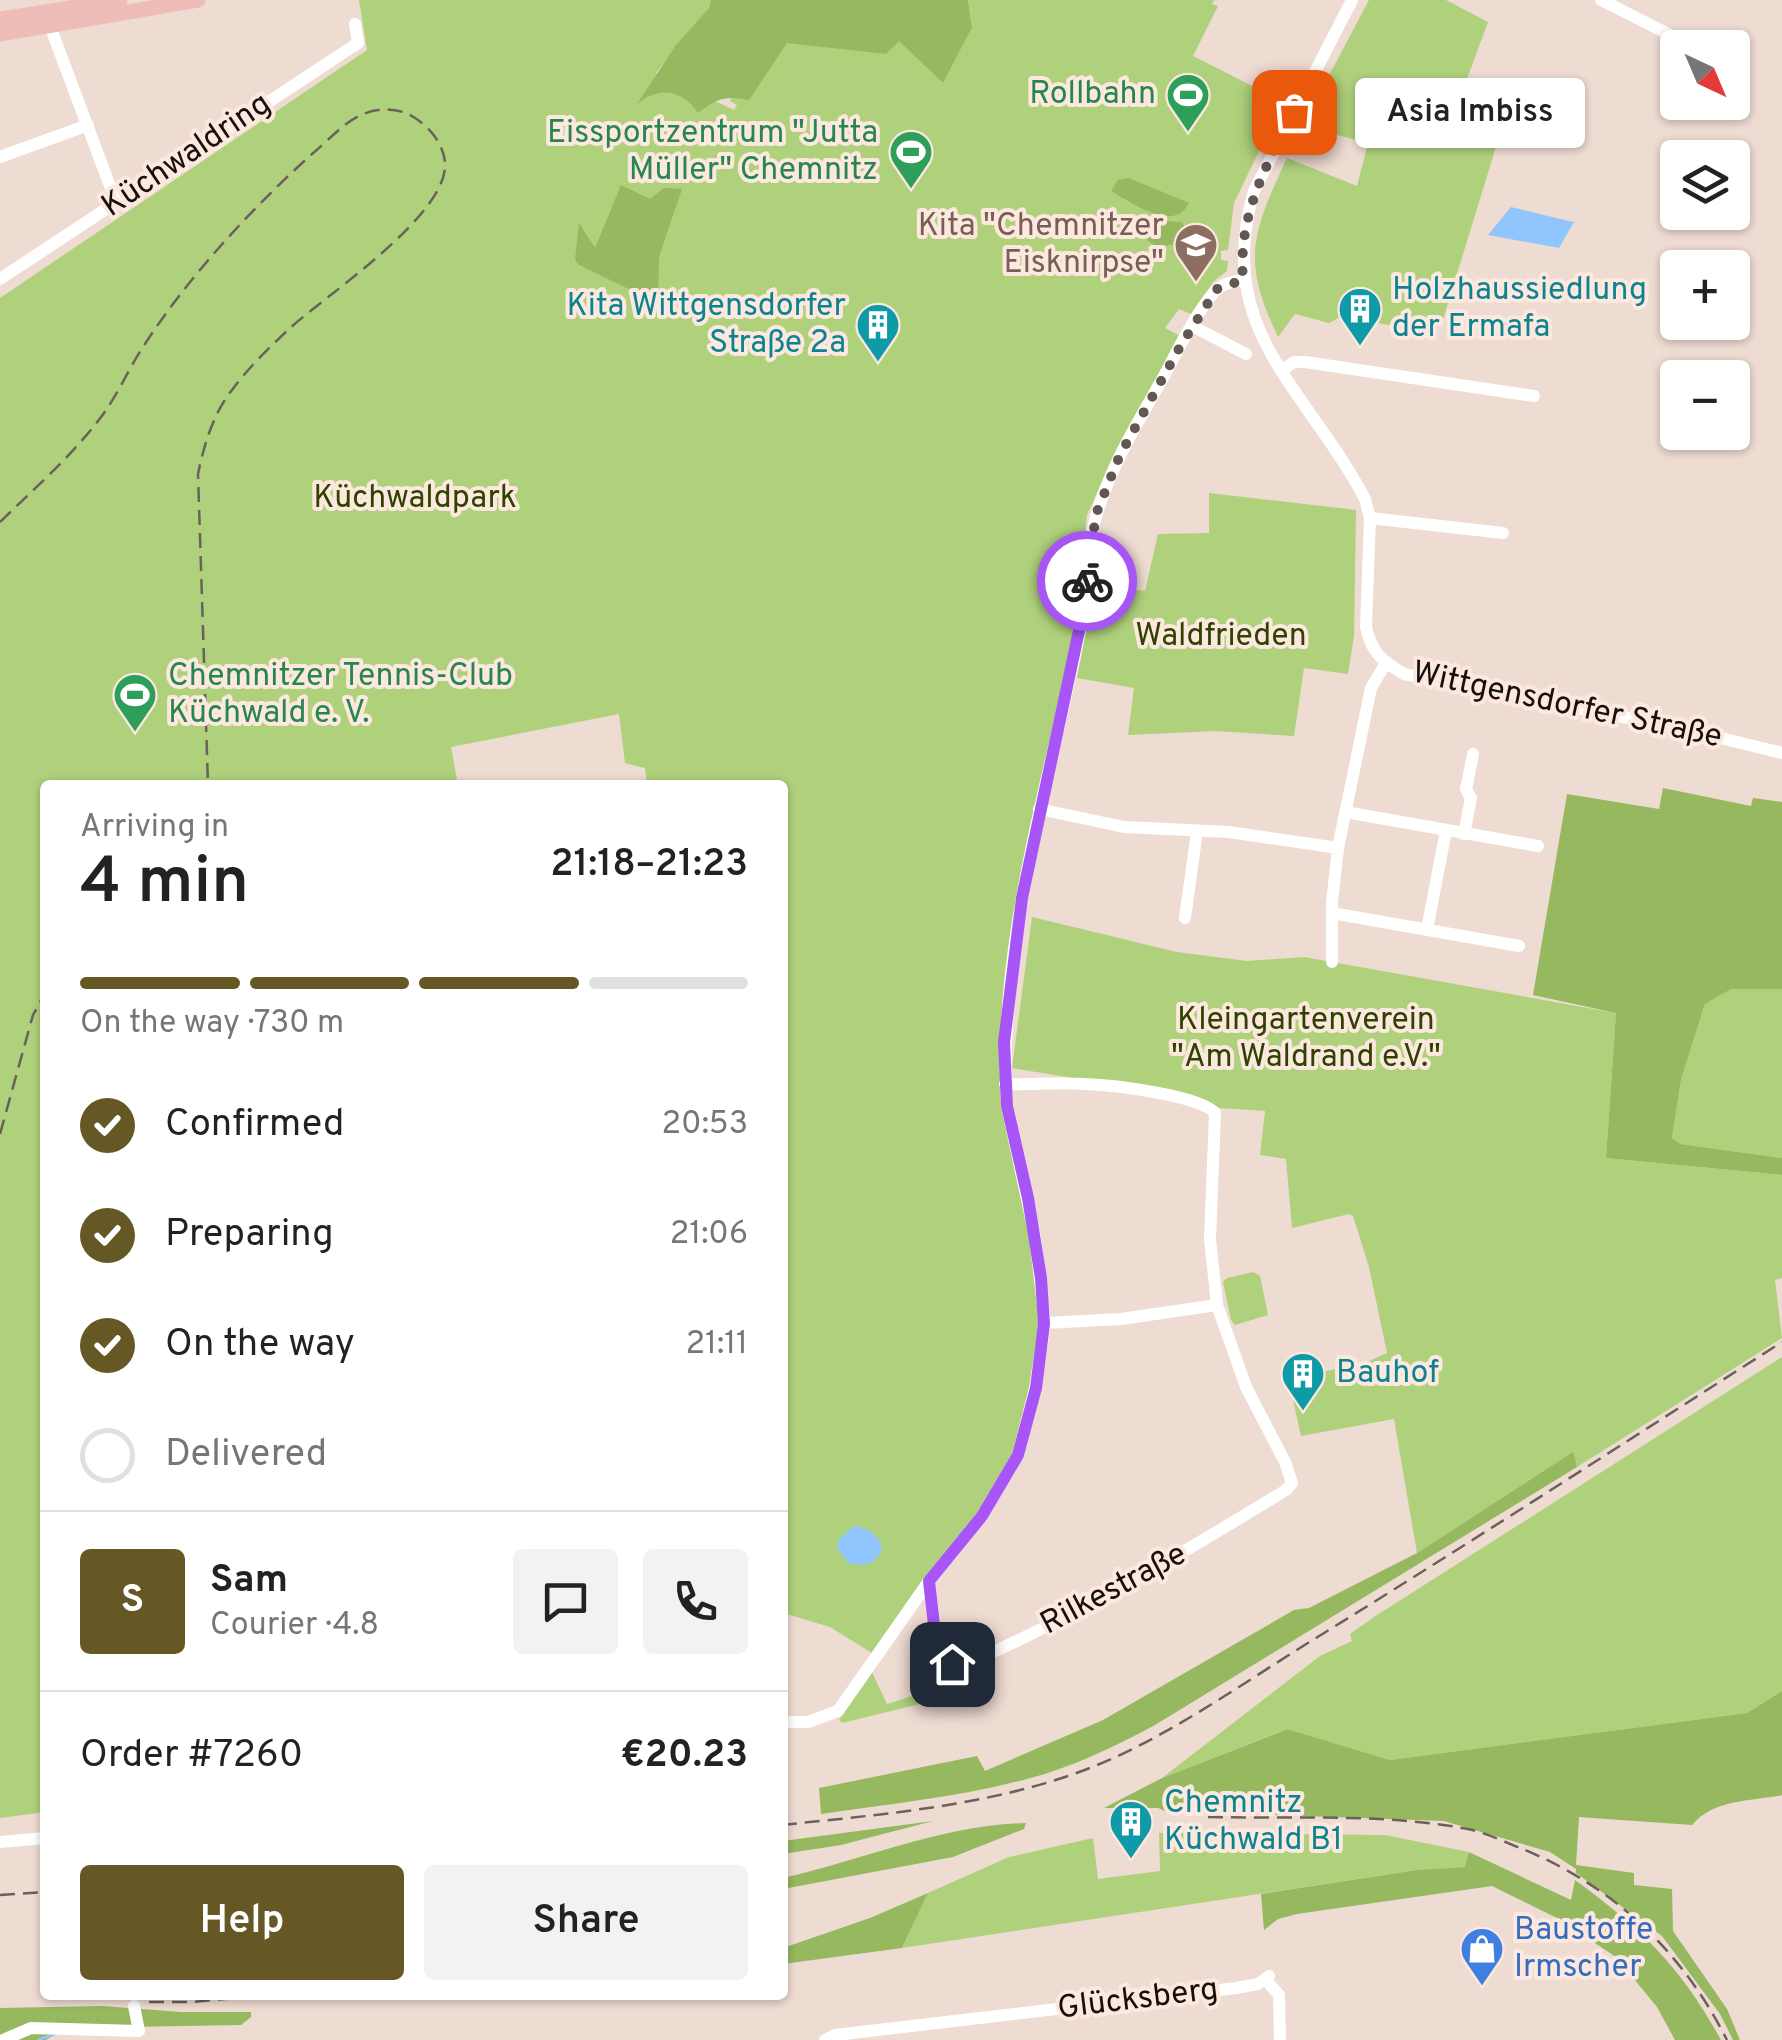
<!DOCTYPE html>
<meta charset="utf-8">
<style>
body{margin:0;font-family:Overpass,sans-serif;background:#f2f2f2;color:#222;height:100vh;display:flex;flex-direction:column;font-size:38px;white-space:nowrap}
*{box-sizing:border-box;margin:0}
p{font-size:32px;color:#767676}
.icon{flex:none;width:55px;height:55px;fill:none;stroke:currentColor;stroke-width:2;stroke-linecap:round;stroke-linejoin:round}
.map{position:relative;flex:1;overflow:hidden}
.panel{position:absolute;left:40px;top:780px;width:748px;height:1220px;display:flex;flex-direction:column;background:#fff;border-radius:10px;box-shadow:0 2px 8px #0004}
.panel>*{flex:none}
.needle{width:65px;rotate:136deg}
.fabs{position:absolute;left:1660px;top:30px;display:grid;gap:20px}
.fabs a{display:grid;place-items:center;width:90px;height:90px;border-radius:10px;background:#fff;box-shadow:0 2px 8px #0004;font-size:50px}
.pin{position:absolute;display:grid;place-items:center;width:85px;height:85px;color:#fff;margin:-42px;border-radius:20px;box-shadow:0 5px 15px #0006}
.courier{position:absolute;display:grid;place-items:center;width:100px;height:100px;margin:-50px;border:8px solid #a855f7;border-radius:50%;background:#fff;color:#222;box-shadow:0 2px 12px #0007}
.bubble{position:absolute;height:70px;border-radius:10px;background:#fff;box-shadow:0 2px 8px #0004;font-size:32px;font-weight:600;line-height:70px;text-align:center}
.head em{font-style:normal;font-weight:600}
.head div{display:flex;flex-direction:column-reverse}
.head{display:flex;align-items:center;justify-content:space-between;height:170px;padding:0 40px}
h1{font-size:65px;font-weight:600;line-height:75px}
.bar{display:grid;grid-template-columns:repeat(4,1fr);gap:15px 10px;align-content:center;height:120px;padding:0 40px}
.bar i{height:12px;border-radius:8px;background:#e0e0e0}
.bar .selected{background:#655825}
.bar p{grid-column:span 4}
.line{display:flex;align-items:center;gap:25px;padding:0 40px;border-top:2px solid #e0e0e0}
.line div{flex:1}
.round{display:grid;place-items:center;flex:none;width:105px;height:105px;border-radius:10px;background:#f2f2f2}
ol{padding:0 40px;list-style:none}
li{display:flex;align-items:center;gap:30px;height:110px}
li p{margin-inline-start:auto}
li .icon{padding:10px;border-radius:50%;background:#655825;color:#fff;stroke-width:4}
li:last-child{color:#767676}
li i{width:55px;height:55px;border:5px solid #e0e0e0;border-radius:50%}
.button{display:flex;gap:20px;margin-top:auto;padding:20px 40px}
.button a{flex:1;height:115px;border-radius:10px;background:#655825;color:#fff;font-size:40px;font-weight:600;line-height:115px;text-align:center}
.button a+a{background:#f2f2f2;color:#222}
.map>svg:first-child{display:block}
</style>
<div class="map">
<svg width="1782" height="2040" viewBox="0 0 1782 2040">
<rect width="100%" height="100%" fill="#eedbd2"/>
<g fill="#afd17c">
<path d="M359,0H711L709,8L656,73L734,110L737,105L730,101L732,97L775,27L899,40L943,83L972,28L968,0H1214L1212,4L1218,6L1193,56L1276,98L1265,117L1273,122L1234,203L1228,250L1221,251V260L1228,261L1227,271L1214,281L1191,314L1179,309L1165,328L1180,336L1115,452L1087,515L1076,618L1020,896L999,1040L1003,1104L1026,1198L1042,1320L1032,1385L1013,1455L979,1515L875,1655L830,1627L783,1613L782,785H647L645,768L625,763L619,714L451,747L458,785H45V1812L0,1818V298L367,50Z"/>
<path d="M1369,0H1446L1488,22L1467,79L1513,91L1442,323L1412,317L1394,326L1342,316L1329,323L1295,314L1278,337C1241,260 1252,233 1287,158L1357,186L1368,143L1333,134L1307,117Z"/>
<path d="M1209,493L1356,510L1354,636L1348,674L1304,668L1294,736L1216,731L1128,735L1134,688L1077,678L1095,584L1145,591L1158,534L1209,533Z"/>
<path d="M1032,917L1177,952L1247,961L1304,957L1616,1013L1606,1158L1782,1175V1278L1775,1280L1782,1338L1577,1467L1572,1453L1417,1553L1394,1419L1301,1436L1292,1395L1307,1391L1304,1376L1367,1362L1387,1353L1369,1267L1353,1216L1349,1214L1292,1228L1286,1159L1260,1155L1265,1111L1220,1108L1153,1091L1012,1068Z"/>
<path d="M1730,989H1782V1158L1679,1144L1672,1138L1681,1080L1705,1004Z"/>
<path d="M1253,1272L1260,1276L1268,1315L1235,1325L1231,1320L1223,1282L1227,1278Z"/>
<path d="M1782,1357V1691L1747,1713L1390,1760L1286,1729L1162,1778L1320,1656L1352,1641L1350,1634L1374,1617Z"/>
<path d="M871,1670L887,1704L937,1688L932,1701L842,1723L839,1720Z"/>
<path d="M1159,1833L1385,1835L1469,1852L1466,1867L1417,1870L902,1948L928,1893L1009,1857L1093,1838L1098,1879L1160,1871Z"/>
</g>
<g fill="#96b85f">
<path d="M711,0H968L972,28L943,83L899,41L886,54L787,43L749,100C726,95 715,99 698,113C682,89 659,86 637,104L676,45L709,8Z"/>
<path d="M1129,178L1189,203C1174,234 1131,202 1111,191L1118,180Z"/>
<path d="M621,185L650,199L664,188L682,189L659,257L658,303L579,265L575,260L579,223L595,248Z"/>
<path d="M1156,220L1182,222L1185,227L1175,244L1157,247L1147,240Z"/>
<path d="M1663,788L1751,806L1753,798L1782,802V989H1731L1705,1004L1681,1080L1672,1138L1680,1144L1782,1158V1175L1606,1158L1616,1013L1533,995L1567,794L1659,809Z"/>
<path d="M1573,1452L1577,1467L1155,1725C1114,1747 1073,1767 1027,1779C960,1797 890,1804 821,1814L819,1788L977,1756L985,1771L1103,1720L1294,1610L1309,1608L1417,1553Z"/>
<path d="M1782,1691V1795C1752,1801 1713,1799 1692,1825L1579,1817L1576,1865L1634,1873V1885L1672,1889L1673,1931L1727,2009L1740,2040H1733L1720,2014L1662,1936L1576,1873V1869L1550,1852L1444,1821L1165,1811L1158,1808H1104L1162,1778L1287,1729L1390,1760L1747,1713Z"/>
<path d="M933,1821L841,1845L783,1854V1841Z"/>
<path d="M1026,1823L1024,1829L953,1857L783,1889V1878C864,1860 941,1825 1026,1823Z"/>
<path d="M1469,1852L1571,1900L1575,1880C1642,1929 1681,1967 1721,2040H1675L1657,2007L1616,1957L1557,1918L1492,1886L1297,1914L1278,1919L1264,1930L1261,1894L1417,1870L1465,1867Z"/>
<path d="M928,1893L902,1948L783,1964V1948L870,1918Z"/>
<path d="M102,2006L181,2012H251V2017L241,2025L66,2028L46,2040H0V2008Z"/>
</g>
<g fill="#90c5fe">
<path d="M1511,207L1573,222H1574L1559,248L1488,235Z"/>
<path d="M854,1526C868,1527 878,1535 882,1548C877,1565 864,1567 849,1563L837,1549L839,1539Z"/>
</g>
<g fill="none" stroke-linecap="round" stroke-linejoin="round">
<path stroke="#90c5fe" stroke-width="2.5" d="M38,2040L55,2034"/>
<g stroke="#fff" stroke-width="12">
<path d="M1352,0L1254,191C1213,331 1306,387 1365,499L1370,518L1366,627C1371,652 1382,661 1404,674L1684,729L1782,753"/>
<path d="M1601,0L1696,48"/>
<path d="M50,26L116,202"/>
<path d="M0,157L88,125"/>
<path d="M0,279L358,43L355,24"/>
<path d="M1192,326L1246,354"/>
<path d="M1282,370L1294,362H1305L1534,396"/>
<path d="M1370,518L1503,533"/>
<path d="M1039,809L1124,827L1229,832L1338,848"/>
<path d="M1345,812L1538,846"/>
<path d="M1464,834L1471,798L1466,789L1473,754"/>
<path d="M1332,913L1519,946"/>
<path d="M1185,918L1197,831"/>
<path d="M1427,929L1446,831"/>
<path d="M1332,962V902L1338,848L1371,688L1386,663"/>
<path d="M1045,1323L1121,1319L1217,1305"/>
<path d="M929,1581L934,1625L952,1664L958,1668C1073,1618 1180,1555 1286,1490L1292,1483L1285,1462L1246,1387L1217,1305L1210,1239L1215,1113C1199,1095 1112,1085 1085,1084C1059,1082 1032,1085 1005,1084"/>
<path d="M782,1722H808L838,1711L929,1581L982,1516L1018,1455L1035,1388L1045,1323L1035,1237L1007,1106C997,943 1049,784 1081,626C1088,589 1086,548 1097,513C1112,464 1139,420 1164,376C1179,348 1194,316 1215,291C1223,283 1232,282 1243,280"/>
<path d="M0,1842L45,1838"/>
<path d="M1265,1979L1279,1995L1280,2040"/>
<path d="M3,2040L31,2028L139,2031L134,2006"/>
<path d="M825,2040L835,2035L1236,1988L1258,1984L1269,1976"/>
</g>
<g stroke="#eebdb7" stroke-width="15">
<path d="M0,19L120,0"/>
<path d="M0,34L198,0"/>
</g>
<g stroke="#6b605b" stroke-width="2.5" stroke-dasharray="15 8" stroke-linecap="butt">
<path d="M0,522C36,487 75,453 104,413C119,392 129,368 143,347C188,277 251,209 312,154C327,142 342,124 359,116C375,108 394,107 410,115C427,124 443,142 445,162C450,214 326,295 289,329C269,348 248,368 232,390C213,414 204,445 198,474L208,785"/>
<path d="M0,1134L33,1015L45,993"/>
<path d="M1208,1817C1294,1819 1383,1813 1468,1829C1487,1833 1507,1843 1525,1850C1616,1888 1683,1953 1727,2040"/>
<path d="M782,1825C876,1815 975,1807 1065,1777C1156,1747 1236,1687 1316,1638C1473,1541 1627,1441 1782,1342"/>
<path d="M0,1895L45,1892"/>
<path d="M149,2002H191L269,1995"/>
</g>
</g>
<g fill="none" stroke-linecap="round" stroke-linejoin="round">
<path stroke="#625752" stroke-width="10" stroke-dasharray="0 18" d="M1087,581L1096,514L1120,455L1181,345L1217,289L1243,280C1238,216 1265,167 1294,112"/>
<path stroke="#a855f7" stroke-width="12" d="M952,1664L934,1625L929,1581L982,1516L1018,1455L1036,1388L1044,1324L1041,1278L1028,1198L1007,1106L1004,1042L1022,898L1080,626L1087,581"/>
</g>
<defs>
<symbol id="stadium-pin" viewBox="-11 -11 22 30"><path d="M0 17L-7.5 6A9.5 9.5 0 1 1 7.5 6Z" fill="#2e9e5b" stroke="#fce8df"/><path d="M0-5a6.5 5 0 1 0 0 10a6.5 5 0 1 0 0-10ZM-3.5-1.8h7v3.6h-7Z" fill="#fff"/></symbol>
<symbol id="school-pin" viewBox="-11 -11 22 30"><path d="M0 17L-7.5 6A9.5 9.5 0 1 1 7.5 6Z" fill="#8d6e63" stroke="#fce8df"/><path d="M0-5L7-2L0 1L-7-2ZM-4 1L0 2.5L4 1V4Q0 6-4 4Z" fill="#fff"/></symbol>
<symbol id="building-pin" viewBox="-11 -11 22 30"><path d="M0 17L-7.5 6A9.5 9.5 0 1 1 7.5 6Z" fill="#0f9aa8" stroke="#fce8df"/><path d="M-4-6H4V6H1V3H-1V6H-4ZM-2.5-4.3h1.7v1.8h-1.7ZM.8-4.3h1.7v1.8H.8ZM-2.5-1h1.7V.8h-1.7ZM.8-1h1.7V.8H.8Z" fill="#fff"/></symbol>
<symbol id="shop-pin" viewBox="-11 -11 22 30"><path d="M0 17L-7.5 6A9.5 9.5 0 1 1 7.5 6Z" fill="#3f7fe0" stroke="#fce8df"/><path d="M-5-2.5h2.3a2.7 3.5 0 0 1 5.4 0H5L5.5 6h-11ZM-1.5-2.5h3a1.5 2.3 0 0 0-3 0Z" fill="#fff"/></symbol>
</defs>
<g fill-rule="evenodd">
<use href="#stadium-pin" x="1163" y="70" width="50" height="68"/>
<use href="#stadium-pin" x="886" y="127" width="50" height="68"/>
<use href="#school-pin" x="1171" y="220" width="50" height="68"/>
<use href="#building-pin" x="1335" y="284" width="50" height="68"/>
<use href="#building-pin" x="853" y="300" width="50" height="68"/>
<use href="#stadium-pin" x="110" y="670" width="50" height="68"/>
<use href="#building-pin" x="1278" y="1349" width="50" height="68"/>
<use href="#building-pin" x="1106" y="1797" width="50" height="68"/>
<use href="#shop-pin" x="1457" y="1924" width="50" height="68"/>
</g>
<g text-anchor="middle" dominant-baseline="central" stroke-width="8" stroke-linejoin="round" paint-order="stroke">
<g font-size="32" fill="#27864d" stroke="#fce8df" text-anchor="end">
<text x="1156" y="95">Rollbahn</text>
<text x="878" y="134">Eissportzentrum "Jutta<tspan x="878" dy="37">Müller" Chemnitz</tspan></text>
<text x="168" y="677" text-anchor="start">Chemnitzer Tennis-Club<tspan x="168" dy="37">Küchwald e. V.</tspan></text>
</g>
<g font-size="32" fill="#16100d" stroke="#fce8df">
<text transform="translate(187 156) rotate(-34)">Küchwaldring</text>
<text transform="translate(1567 706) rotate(12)">Wittgensdorfer Straße</text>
<text transform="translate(1114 1590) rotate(-28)">Rilkestraße</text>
<text transform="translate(1138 2000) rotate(-7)">Glücksberg</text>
</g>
<g font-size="32" fill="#785e54" stroke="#fce8df" text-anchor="end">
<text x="1164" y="227">Kita "Chemnitzer<tspan x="1164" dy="37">Eisknirpse"</tspan></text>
</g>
<g font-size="32" fill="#0d838f" stroke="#fce8df" text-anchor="start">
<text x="1392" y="291">Holzhaussiedlung<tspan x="1392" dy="37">der Ermafa</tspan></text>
<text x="846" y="307" text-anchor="end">Kita Wittgensdorfer<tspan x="846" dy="37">Straße 2a</tspan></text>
<text x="1336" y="1374">Bauhof</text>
<text x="1164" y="1804">Chemnitz<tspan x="1164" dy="37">Küchwald B1</tspan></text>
</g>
<g font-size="32" fill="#2f4300" stroke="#fce8df">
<text x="415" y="499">Küchwaldpark</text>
<text x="1221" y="637">Waldfrieden</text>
<text x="1306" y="1021">Kleingartenverein<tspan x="1306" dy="37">"Am Waldrand e.V."</tspan></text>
</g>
<g font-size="32" fill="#366cbe" stroke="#fce8df" text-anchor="start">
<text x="1514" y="1931">Baustoffe<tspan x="1514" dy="37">Irmscher</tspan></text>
</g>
</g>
</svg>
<div class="fabs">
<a><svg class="needle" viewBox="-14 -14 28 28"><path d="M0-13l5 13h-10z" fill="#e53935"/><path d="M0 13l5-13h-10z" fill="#767676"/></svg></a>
<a><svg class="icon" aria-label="layers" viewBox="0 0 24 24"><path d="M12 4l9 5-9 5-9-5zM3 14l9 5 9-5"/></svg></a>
<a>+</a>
<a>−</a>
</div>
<div class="pin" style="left:1294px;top:112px;background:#ea580c"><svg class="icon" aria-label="bag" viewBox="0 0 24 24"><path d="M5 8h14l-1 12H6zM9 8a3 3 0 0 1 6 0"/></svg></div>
<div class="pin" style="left:952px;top:1664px;background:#1f2937"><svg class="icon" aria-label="home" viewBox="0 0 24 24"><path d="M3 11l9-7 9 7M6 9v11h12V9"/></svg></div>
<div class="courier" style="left:1087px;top:581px"><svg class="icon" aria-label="bike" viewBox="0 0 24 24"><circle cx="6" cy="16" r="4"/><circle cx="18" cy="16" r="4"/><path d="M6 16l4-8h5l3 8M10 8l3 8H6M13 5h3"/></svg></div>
<div class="bubble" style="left:1355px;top:78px;width:230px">Asia Imbiss</div>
<section class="panel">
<div class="head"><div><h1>4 min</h1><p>Arriving in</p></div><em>21:18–21:23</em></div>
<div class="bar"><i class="selected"></i><i class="selected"></i><i class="selected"></i><i></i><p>On the way · 730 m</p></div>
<ol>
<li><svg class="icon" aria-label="check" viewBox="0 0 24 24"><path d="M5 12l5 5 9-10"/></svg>Confirmed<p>20:53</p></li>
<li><svg class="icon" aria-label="check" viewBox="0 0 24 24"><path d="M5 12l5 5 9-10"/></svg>Preparing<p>21:06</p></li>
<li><svg class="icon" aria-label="check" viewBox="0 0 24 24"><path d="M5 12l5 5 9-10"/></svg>On the way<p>21:11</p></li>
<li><i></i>Delivered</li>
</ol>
<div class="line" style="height:180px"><b class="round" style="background:#655825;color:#fff">S</b><div><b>Sam</b><p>Courier · 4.8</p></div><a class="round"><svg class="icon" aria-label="chat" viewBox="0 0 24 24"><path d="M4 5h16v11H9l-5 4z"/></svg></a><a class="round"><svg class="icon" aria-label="phone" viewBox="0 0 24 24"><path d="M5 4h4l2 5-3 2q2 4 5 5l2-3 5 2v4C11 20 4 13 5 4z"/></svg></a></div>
<div class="line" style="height:130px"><div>Order #7260</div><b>€20.23</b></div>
<div class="button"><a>Help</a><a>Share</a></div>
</section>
</div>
